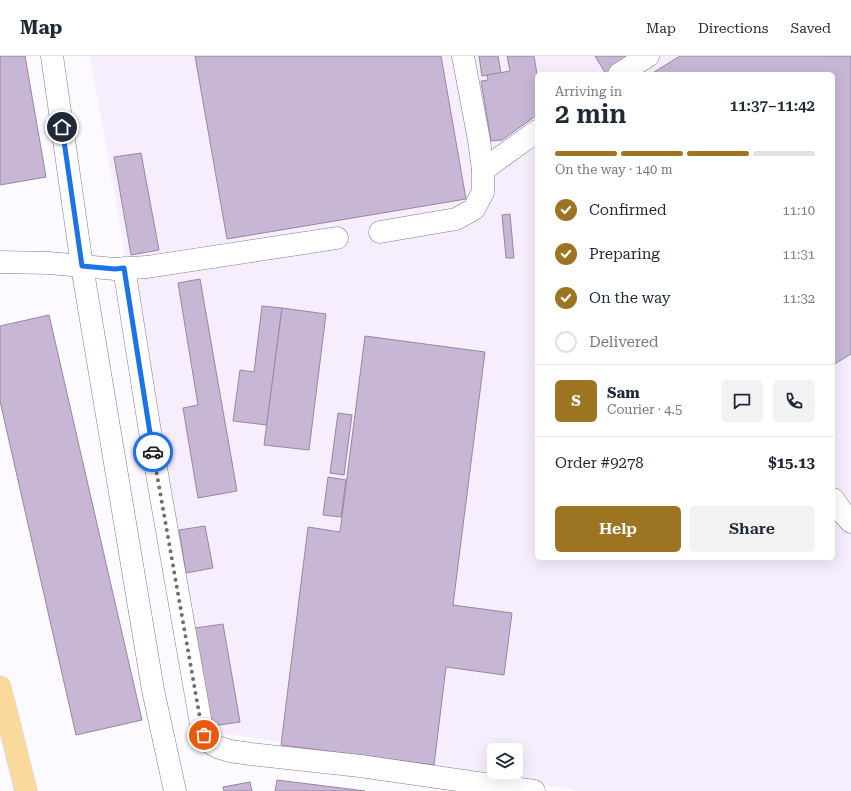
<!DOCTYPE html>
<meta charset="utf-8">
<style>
body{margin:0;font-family:"Roboto Serif",serif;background:#f2f2f3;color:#1f2937;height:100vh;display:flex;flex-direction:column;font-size:15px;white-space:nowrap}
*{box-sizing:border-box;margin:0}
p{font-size:13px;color:#747a83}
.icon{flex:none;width:22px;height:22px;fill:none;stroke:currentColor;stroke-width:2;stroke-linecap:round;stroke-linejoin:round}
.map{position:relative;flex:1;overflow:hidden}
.panel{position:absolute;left:535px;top:16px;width:300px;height:488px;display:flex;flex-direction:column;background:#fff;border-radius:6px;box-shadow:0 4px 16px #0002}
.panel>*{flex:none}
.fabs{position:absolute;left:487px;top:687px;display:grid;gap:8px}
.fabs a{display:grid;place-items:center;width:36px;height:36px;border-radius:6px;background:#fff;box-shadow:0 4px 16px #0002;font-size:20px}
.pin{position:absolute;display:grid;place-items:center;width:34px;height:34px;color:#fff;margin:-17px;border:2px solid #fff;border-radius:50%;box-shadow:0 1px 4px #0007}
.courier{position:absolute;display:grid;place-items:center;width:40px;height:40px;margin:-20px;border:3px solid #1a73e8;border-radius:50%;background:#fff;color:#222;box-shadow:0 1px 5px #0007}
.summary em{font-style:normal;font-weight:600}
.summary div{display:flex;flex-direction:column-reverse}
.summary{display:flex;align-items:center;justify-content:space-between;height:68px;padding:0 20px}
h1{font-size:26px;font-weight:600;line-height:30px}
.bar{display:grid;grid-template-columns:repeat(4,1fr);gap:6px 4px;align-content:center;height:48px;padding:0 20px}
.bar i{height:5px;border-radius:3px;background:#e0e1e3}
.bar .current{background:#9d7422}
.bar p{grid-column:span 4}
.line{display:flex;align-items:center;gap:10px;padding:0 20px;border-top:1px solid #e0e1e3}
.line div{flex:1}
.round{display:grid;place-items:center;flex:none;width:42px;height:42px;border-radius:6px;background:#f2f2f3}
ol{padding:0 20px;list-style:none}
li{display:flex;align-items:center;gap:12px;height:44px}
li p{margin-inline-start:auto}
li .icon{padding:4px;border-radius:50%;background:#9d7422;color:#fff;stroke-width:4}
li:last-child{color:#747a83}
li i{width:22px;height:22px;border:2px solid #e0e1e3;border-radius:50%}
.button{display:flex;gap:8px;margin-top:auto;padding:8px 20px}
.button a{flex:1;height:46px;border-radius:6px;background:#9d7422;color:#fff;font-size:16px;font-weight:600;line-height:46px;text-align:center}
.button a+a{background:#f2f2f3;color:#1f2937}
header{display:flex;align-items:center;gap:24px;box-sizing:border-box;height:56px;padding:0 20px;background:#fff;border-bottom:1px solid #e0e1e3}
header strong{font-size:19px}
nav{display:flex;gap:22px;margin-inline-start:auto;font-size:14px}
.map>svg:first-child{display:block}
</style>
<header>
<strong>Map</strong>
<nav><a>Map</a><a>Directions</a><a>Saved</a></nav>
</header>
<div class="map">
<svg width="851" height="735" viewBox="0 0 851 735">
<rect width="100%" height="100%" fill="#fcf9ff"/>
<path fill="#f7eefd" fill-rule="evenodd" d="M90,0H851V735H581L210,675ZM537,18H833V502H537ZM494,694H516V716H494Z"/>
<g fill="#c7b6d4" stroke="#9786a2">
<path d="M0,0H25L46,121L0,129Z"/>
<path d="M195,0H441L466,143L227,183Z"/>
<path d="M479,0H498L501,17L482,20Z"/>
<path d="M507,0H534L537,18V59L502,84L491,85L481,25L488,24L487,19L510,15Z"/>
<path d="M595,0H635L606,18Z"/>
<path d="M680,0H851V298L833,309V18H651Z"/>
<path d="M141,97L159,194L131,199L114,101Z"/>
<path d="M510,158L514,202H506L502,159Z"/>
<path d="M200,223L237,435L198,442L183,352L198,349L178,227Z"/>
<path d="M262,250L282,252L267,369L233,365L240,314L254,316Z"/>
<path d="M282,252L326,258L309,394L264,389Z"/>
<path d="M49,259L142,664L76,679L0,345V270Z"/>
<path d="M365,280L485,296L453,549L512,557L504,619L446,611L434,709L281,689L308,471L340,476Z"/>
<path d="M338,357L352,359L344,419L330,417Z"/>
<path d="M328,421L346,424L341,461L323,459Z"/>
<path d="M205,470L213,512L186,517L179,474Z"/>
<path d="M223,568L240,666L212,670L195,572Z"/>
<path d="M277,724L365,735H275Z"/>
<path d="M250,726L252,735H224L223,731Z"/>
</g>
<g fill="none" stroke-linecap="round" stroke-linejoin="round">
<defs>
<g id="minor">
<path d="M52,0L82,210L153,634L175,735"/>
<path d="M619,18L648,0"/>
<path d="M483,114L537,75"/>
<path d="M380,176L456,163L474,153L483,136V114L479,84L463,0"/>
<path d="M0,206L49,207L115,213L147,211L337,182"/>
<path d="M124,212L154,401L201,668L204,679L209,686L217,691L230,695L251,698L360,710L534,735"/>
<path d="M833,443L843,457L851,466"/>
</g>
<path id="major" d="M0,631L26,735"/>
</defs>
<use href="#minor" stroke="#897894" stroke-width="23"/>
<use href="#major" stroke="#d8d7d9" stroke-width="23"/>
<use href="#minor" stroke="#fff" stroke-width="22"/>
<use href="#major" stroke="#fad99d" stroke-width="22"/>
</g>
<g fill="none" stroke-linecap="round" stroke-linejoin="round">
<path stroke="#716b75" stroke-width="4" stroke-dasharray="0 7.2" d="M153,396L201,668L204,679"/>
<path stroke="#1a73e8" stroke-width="5" d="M62,71L82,210L115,213L124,212L153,396"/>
</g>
</svg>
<div class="fabs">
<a><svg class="icon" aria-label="layers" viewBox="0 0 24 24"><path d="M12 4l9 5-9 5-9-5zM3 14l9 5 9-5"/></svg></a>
</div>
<div class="pin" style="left:204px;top:679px;background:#ea580c"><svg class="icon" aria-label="bag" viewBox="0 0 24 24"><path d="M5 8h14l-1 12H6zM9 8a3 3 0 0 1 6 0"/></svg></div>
<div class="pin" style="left:62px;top:71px;background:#1f2937"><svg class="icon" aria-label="home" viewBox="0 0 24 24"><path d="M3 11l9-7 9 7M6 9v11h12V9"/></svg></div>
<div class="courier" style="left:153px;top:396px"><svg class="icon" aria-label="car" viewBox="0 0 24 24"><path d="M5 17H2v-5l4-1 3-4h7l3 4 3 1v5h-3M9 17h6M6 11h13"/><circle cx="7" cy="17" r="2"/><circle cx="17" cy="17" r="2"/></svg></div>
<section class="panel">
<div class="summary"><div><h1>2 min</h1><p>Arriving in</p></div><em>11:37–11:42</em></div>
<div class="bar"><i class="current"></i><i class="current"></i><i class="current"></i><i></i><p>On the way · 140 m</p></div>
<ol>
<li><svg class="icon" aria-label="check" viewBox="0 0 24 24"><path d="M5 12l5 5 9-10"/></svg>Confirmed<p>11:10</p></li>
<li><svg class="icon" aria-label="check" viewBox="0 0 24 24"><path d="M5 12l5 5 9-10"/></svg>Preparing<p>11:31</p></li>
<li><svg class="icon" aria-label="check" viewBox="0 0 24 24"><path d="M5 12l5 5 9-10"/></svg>On the way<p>11:32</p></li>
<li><i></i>Delivered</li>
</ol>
<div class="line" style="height:72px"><b class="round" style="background:#9d7422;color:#fff">S</b><div><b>Sam</b><p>Courier · 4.5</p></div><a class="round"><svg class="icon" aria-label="chat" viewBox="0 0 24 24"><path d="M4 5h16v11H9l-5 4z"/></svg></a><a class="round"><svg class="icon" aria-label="phone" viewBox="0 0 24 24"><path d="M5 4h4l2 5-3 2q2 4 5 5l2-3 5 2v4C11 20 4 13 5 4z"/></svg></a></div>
<div class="line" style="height:52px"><div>Order #9278</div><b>$15.13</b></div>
<div class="button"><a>Help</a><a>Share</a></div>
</section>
</div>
